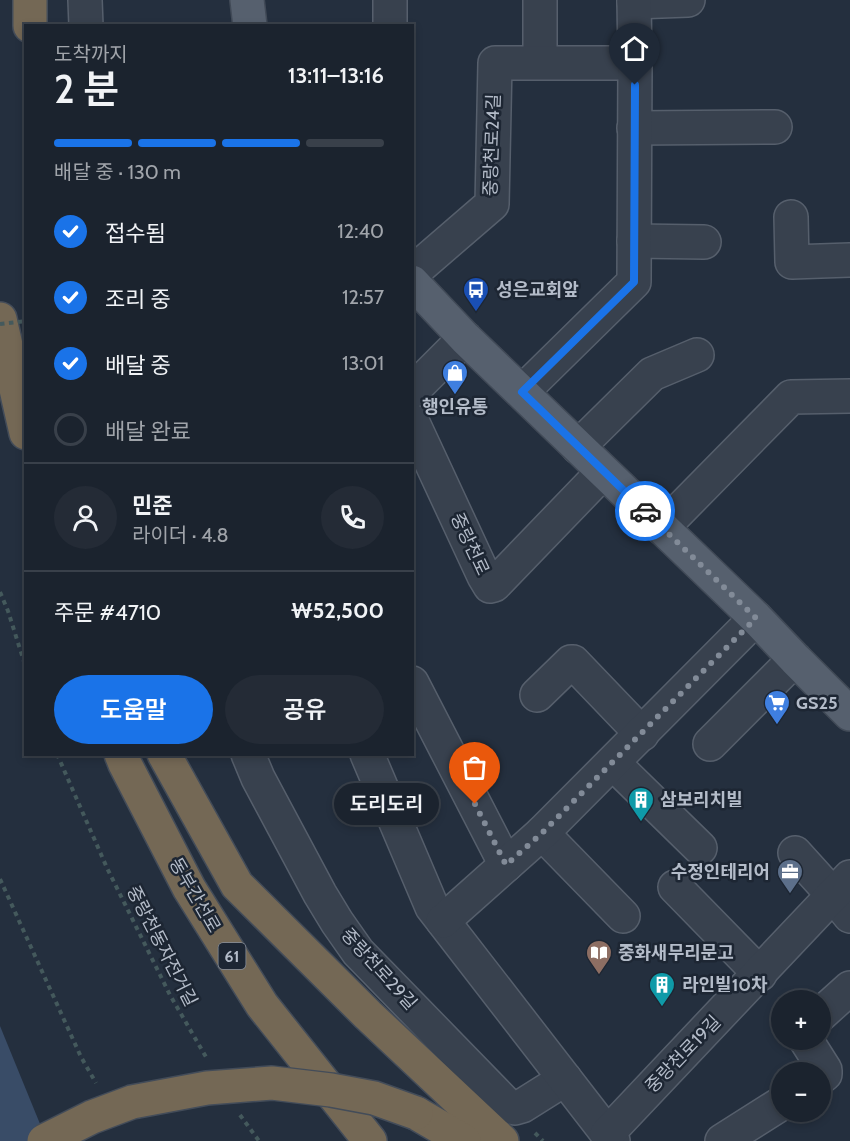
<!DOCTYPE html>
<html lang="ko">
<meta charset="utf-8">
<style>
body{margin:0;font-family:Cabin,"Noto Sans KR",sans-serif;background:#242b36;color:#f1f3f6;height:100vh;display:flex;flex-direction:column;font-size:22px;white-space:nowrap}
*{box-sizing:border-box;margin:0}
p{font-size:20px;color:#a0a4aa}
.icon{flex:none;width:33px;height:33px;fill:none;stroke:currentColor;stroke-width:2;stroke-linecap:round;stroke-linejoin:round}
.map{position:relative;flex:1;overflow:hidden}
.sheet{position:absolute;left:24px;top:24px;width:390px;height:732px;display:flex;flex-direction:column;background:#1b232e;border-radius:0px;box-shadow:0 3px 9px #0003,0 0 0 2px #39404a}
.sheet>*{flex:none}
.buttons{position:absolute;left:771px;top:990px;display:grid;gap:12px}
.buttons a{display:grid;place-items:center;width:60px;height:60px;border-radius:50%;background:#1b232e;box-shadow:0 3px 9px #0003,0 0 0 2px #39404a;font-size:30px}
.pin{position:absolute;display:grid;place-items:center;width:51px;height:51px;color:#fff;margin:-62px -26px;border-radius:50% 50% 50% 0;rotate:-45deg;box-shadow:0 0 6px #0007}
.pin .icon{rotate:45deg}
.courier{position:absolute;display:grid;place-items:center;width:60px;height:60px;margin:-30px;border:4px solid #1a73e8;border-radius:50%;background:#fff;color:#222;box-shadow:0 2px 8px #0007}
.bubble{position:absolute;height:42px;border-radius:21px;background:#1b232e;box-shadow:0 3px 9px #0003,0 0 0 2px #39404a;font-size:20px;font-weight:600;line-height:42px;text-align:center}
.headline em{font-style:normal;font-weight:600}
.headline div{display:flex;flex-direction:column-reverse}
.headline{display:flex;align-items:center;justify-content:space-between;height:102px;padding:0 30px}
h1{font-size:39px;font-weight:600;line-height:45px}
.bar{display:grid;grid-template-columns:repeat(4,1fr);gap:9px 6px;align-content:center;height:72px;padding:0 30px}
.bar i{height:8px;border-radius:4px;background:#39404a}
.bar .current{background:#1a73e8}
.bar p{grid-column:span 4}
.line{display:flex;align-items:center;gap:15px;padding:0 30px;border-top:2px solid #39404a}
.line div{flex:1}
.round{display:grid;place-items:center;flex:none;width:63px;height:63px;border-radius:32px;background:#242b36}
ol{padding:0 30px;list-style:none}
li{display:flex;align-items:center;gap:18px;height:66px}
li p{margin-inline-start:auto}
li .icon{padding:6px;border-radius:50%;background:#1a73e8;color:#fff;stroke-width:4}
li:last-child{color:#a0a4aa}
li i{width:33px;height:33px;border:3px solid #39404a;border-radius:50%}
.cta{display:flex;gap:12px;margin-top:auto;padding:12px 30px}
.cta a{flex:1;height:69px;border-radius:36px;background:#1a73e8;color:#fff;font-size:24px;font-weight:600;line-height:69px;text-align:center}
.cta a+a{background:#242b36;color:#f1f3f6}
.map>svg:first-child{display:block}
</style>
<div class="map">
<svg width="850" height="1141" viewBox="0 0 850 1141">
<rect width="100%" height="100%" fill="#242f3e"/>
<path fill="#394c67" d="M0,1026L47,1141H0Z"/>
<g fill="none" stroke-linecap="round" stroke-linejoin="round">
<defs>
<g id="minor">
<path d="M85,0L86,26"/>
<path d="M634,2L688,0"/>
<path d="M390,26V0"/>
<path d="M540,62V0"/>
<path d="M634,128L775,127"/>
<path d="M791,217L792,262L850,260"/>
<path d="M634,241L704,242"/>
<path d="M412,273L492,204L495,63H635"/>
<path d="M412,391L465,338"/>
<path d="M522,392L634,282L635,63L634,0"/>
<path d="M412,421L484,576L490,586L494,585L603,472"/>
<path d="M578,447L652,374L697,355"/>
<path d="M662,528L791,397L850,396"/>
<path d="M412,683L506,865"/>
<path d="M537,695L571,662H573L642,734"/>
<path d="M710,744L795,659"/>
<path d="M248,754L258,778L320,894L337,922L358,952L507,1105L515,1108L522,1106L565,1079"/>
<path d="M367,754L432,907L613,1141"/>
<path d="M613,763L700,848"/>
<path d="M542,833L623,916"/>
<path d="M795,853L833,895L850,916"/>
<path d="M675,887L760,974"/>
<path d="M443,921L542,833L756,618"/>
<path d="M820,1015L850,988"/>
<path d="M806,1040L825,1070V1074L820,1078"/>
<path d="M607,1134L850,877"/>
<path d="M722,1141L782,1103"/>
</g>
<g id="major">
<path d="M247,0L250,26"/>
<path d="M412,282L465,338L756,618L795,659L850,714"/>
</g>
<g id="highway">
<path d="M30,26V0"/>
<path d="M0,319L26,433"/>
<path d="M121,754L125,764L189,888L262,1005L370,1141"/>
<path d="M164,754L237,885L368,1015L502,1141"/>
<path d="M416,1113L464,1141"/>
</g>
</defs>
<use href="#minor" stroke="#565f6c" stroke-width="36"/>
<use href="#major" stroke="#414a57" stroke-width="36"/>
<use href="#highway" stroke="#434c59" stroke-width="36"/>
<g stroke="#44595c" stroke-width="4" stroke-dasharray="4.5 4.5" stroke-linecap="butt">
<path d="M0,592L8,611L26,668"/>
<path d="M57,754L107,868L170,995L206,1057"/>
<path d="M0,879L81,1057L96,1083"/>
<path d="M240,1115L259,1141"/>
<path d="M535,1133L543,1141"/>
</g>
<use href="#minor" stroke="#38414e" stroke-width="33"/>
<use href="#major" stroke="#56606e" stroke-width="33"/>
<use href="#highway" stroke="#746855" stroke-width="33"/>
<defs>
<path id="highway-bridge" d="M44,1141L92,1117L132,1102L207,1088L272,1083L331,1090L374,1098L416,1113"/>
</defs>
<use href="#highway-bridge" stroke="#434c59" stroke-width="36" stroke-linecap="butt"/>
<path stroke="#44595c" stroke-width="4" stroke-dasharray="4.5 4.5" stroke-linecap="butt" d="M0,324L26,321"/>
<use href="#highway-bridge" stroke="#746855" stroke-width="33"/>
</g>
<g fill="none" stroke-linecap="round" stroke-linejoin="round">
<path stroke="#828b98" stroke-width="6" stroke-dasharray="0 10.8" d="M475,804L506,865L542,833L756,618L645,511"/>
<path stroke="#1a73e8" stroke-width="8" d="M635,85L634,282L522,392L645,511"/>
</g>
<defs>
<symbol id="bus-pin" viewBox="-11 -11 22 30"><path d="M0 17L-7.5 6A9.5 9.5 0 1 1 7.5 6Z" fill="#1a4fb4" stroke="#1d2633"/><path d="M-5-6H5V4H4V6H2V4H-2V6H-4V4H-5ZM-3.5-4V0h7V-4ZM-3.5 1.2v1.5H-2V1.2ZM2 1.2v1.5H3.5V1.2Z" fill="#fff"/></symbol>
<symbol id="shop-pin" viewBox="-11 -11 22 30"><path d="M0 17L-7.5 6A9.5 9.5 0 1 1 7.5 6Z" fill="#3f7fe0" stroke="#1d2633"/><path d="M-5-2.5h2.3a2.7 3.5 0 0 1 5.4 0H5L5.5 6h-11ZM-1.5-2.5h3a1.5 2.3 0 0 0-3 0Z" fill="#fff"/></symbol>
<symbol id="supermarket-pin" viewBox="-11 -11 22 30"><path d="M0 17L-7.5 6A9.5 9.5 0 1 1 7.5 6Z" fill="#3f7fe0" stroke="#1d2633"/><path d="M-6-5.5h2.5l.6 2H6L4.5 2H-2.5L-4.4-4H-6ZM-1.5 3.2a1.3 1.3 0 1 0 .1 0ZM3 3.2a1.3 1.3 0 1 0 .1 0Z" fill="#fff"/></symbol>
<symbol id="building-pin" viewBox="-11 -11 22 30"><path d="M0 17L-7.5 6A9.5 9.5 0 1 1 7.5 6Z" fill="#0f9aa8" stroke="#1d2633"/><path d="M-4-6H4V6H1V3H-1V6H-4ZM-2.5-4.3h1.7v1.8h-1.7ZM.8-4.3h1.7v1.8H.8ZM-2.5-1h1.7V.8h-1.7ZM.8-1h1.7V.8H.8Z" fill="#fff"/></symbol>
<symbol id="office-pin" viewBox="-11 -11 22 30"><path d="M0 17L-7.5 6A9.5 9.5 0 1 1 7.5 6Z" fill="#5c6f8a" stroke="#1d2633"/><path d="M-6-3h4V-5.5h4V-3h4V5H-6ZM-1-4.5V-3h2v-1.5ZM-6 0V1H6V0Z" fill="#fff"/></symbol>
<symbol id="library-pin" viewBox="-11 -11 22 30"><path d="M0 17L-7.5 6A9.5 9.5 0 1 1 7.5 6Z" fill="#8d6e63" stroke="#1d2633"/><path d="M-6-4Q-3-5.5-.7-3.5V5Q-3 3-6 4ZM6-4Q3-5.5 .7-3.5V5Q3 3 6 4Z" fill="#fff"/></symbol>
</defs>
<g fill-rule="evenodd">
<use href="#bus-pin" x="461" y="275" width="30" height="40"/>
<use href="#shop-pin" x="440" y="358" width="30" height="40"/>
<use href="#supermarket-pin" x="762" y="688" width="30" height="40"/>
<use href="#building-pin" x="626" y="785" width="30" height="40"/>
<use href="#office-pin" x="775" y="857" width="30" height="40"/>
<use href="#library-pin" x="584" y="938" width="30" height="40"/>
<use href="#building-pin" x="647" y="970" width="30" height="40"/>
</g>
<g text-anchor="middle" dominant-baseline="central" stroke-width="5" stroke-linejoin="round" paint-order="stroke">
<rect fill="#1d2633" stroke="#878f9c" stroke-width="1.5" x="218.5" y="943" width="27" height="26" rx="4.5"/>
<g font-size="16" font-weight="bold" fill="#b4bcc9">
<text x="232" y="956">61</text>
</g>
<g font-size="18" fill="#b4bcc9" stroke="#1d2633">
<text transform="translate(492 145) rotate(-88)">중랑천로24길</text>
<text transform="translate(470 544) rotate(65)">중랑천로</text>
<text transform="translate(195 895) rotate(60)">동부간선로</text>
<text transform="translate(162 946) rotate(63)">중랑천동자전거길</text>
<text transform="translate(379 969) rotate(48)">중랑천로29길</text>
<text transform="translate(683 1054) rotate(-46)">중랑천로19길</text>
</g>
<g font-size="18" font-weight="bold" fill="#b4bcc9" stroke="#1d2633" text-anchor="start">
<text x="496" y="290">성은교회앞</text>
<text x="455" y="407" text-anchor="middle">행인유통</text>
<text x="796" y="703">GS25</text>
<text x="660" y="800">삼보리치빌</text>
<text x="770" y="872" text-anchor="end">수정인테리어</text>
<text x="618" y="953">중화새무리문고</text>
<text x="682" y="985">라인빌10차</text>
</g>
</g>
</svg>
<div class="buttons">
<a>+</a>
<a>−</a>
</div>
<div class="pin" style="left:475px;top:804px;background:#ea580c"><svg class="icon" aria-label="bag" viewBox="0 0 24 24"><path d="M5 8h14l-1 12H6zM9 8a3 3 0 0 1 6 0"/></svg></div>
<div class="pin" style="left:635px;top:85px;background:#1f2937"><svg class="icon" aria-label="home" viewBox="0 0 24 24"><path d="M3 11l9-7 9 7M6 9v11h12V9"/></svg></div>
<div class="courier" style="left:645px;top:511px"><svg class="icon" aria-label="car" viewBox="0 0 24 24"><path d="M5 17H2v-5l4-1 3-4h7l3 4 3 1v5h-3M9 17h6M6 11h13"/><circle cx="7" cy="17" r="2"/><circle cx="17" cy="17" r="2"/></svg></div>
<div class="bubble" style="left:334px;top:783px;width:105px">도리도리</div>
<section class="sheet">
<div class="headline"><div><h1>2 분</h1><p>도착까지</p></div><em>13:11–13:16</em></div>
<div class="bar"><i class="current"></i><i class="current"></i><i class="current"></i><i></i><p>배달 중 · 130 m</p></div>
<ol>
<li><svg class="icon" aria-label="check" viewBox="0 0 24 24"><path d="M5 12l5 5 9-10"/></svg>접수됨<p>12:40</p></li>
<li><svg class="icon" aria-label="check" viewBox="0 0 24 24"><path d="M5 12l5 5 9-10"/></svg>조리 중<p>12:57</p></li>
<li><svg class="icon" aria-label="check" viewBox="0 0 24 24"><path d="M5 12l5 5 9-10"/></svg>배달 중<p>13:01</p></li>
<li><i></i>배달 완료</li>
</ol>
<div class="line" style="height:108px"><a class="round"><svg class="icon" aria-label="person" viewBox="0 0 24 24"><circle cx="12" cy="8" r="4"/><path d="M4 21q1-7 8-7t8 7"/></svg></a><div><b>민준</b><p>라이더 · 4.8</p></div><a class="round"><svg class="icon" aria-label="phone" viewBox="0 0 24 24"><path d="M5 4h4l2 5-3 2q2 4 5 5l2-3 5 2v4C11 20 4 13 5 4z"/></svg></a></div>
<div class="line" style="height:78px"><div>주문 #4710</div><b>₩52,500</b></div>
<div class="cta"><a>도움말</a><a>공유</a></div>
</section>
</div>
